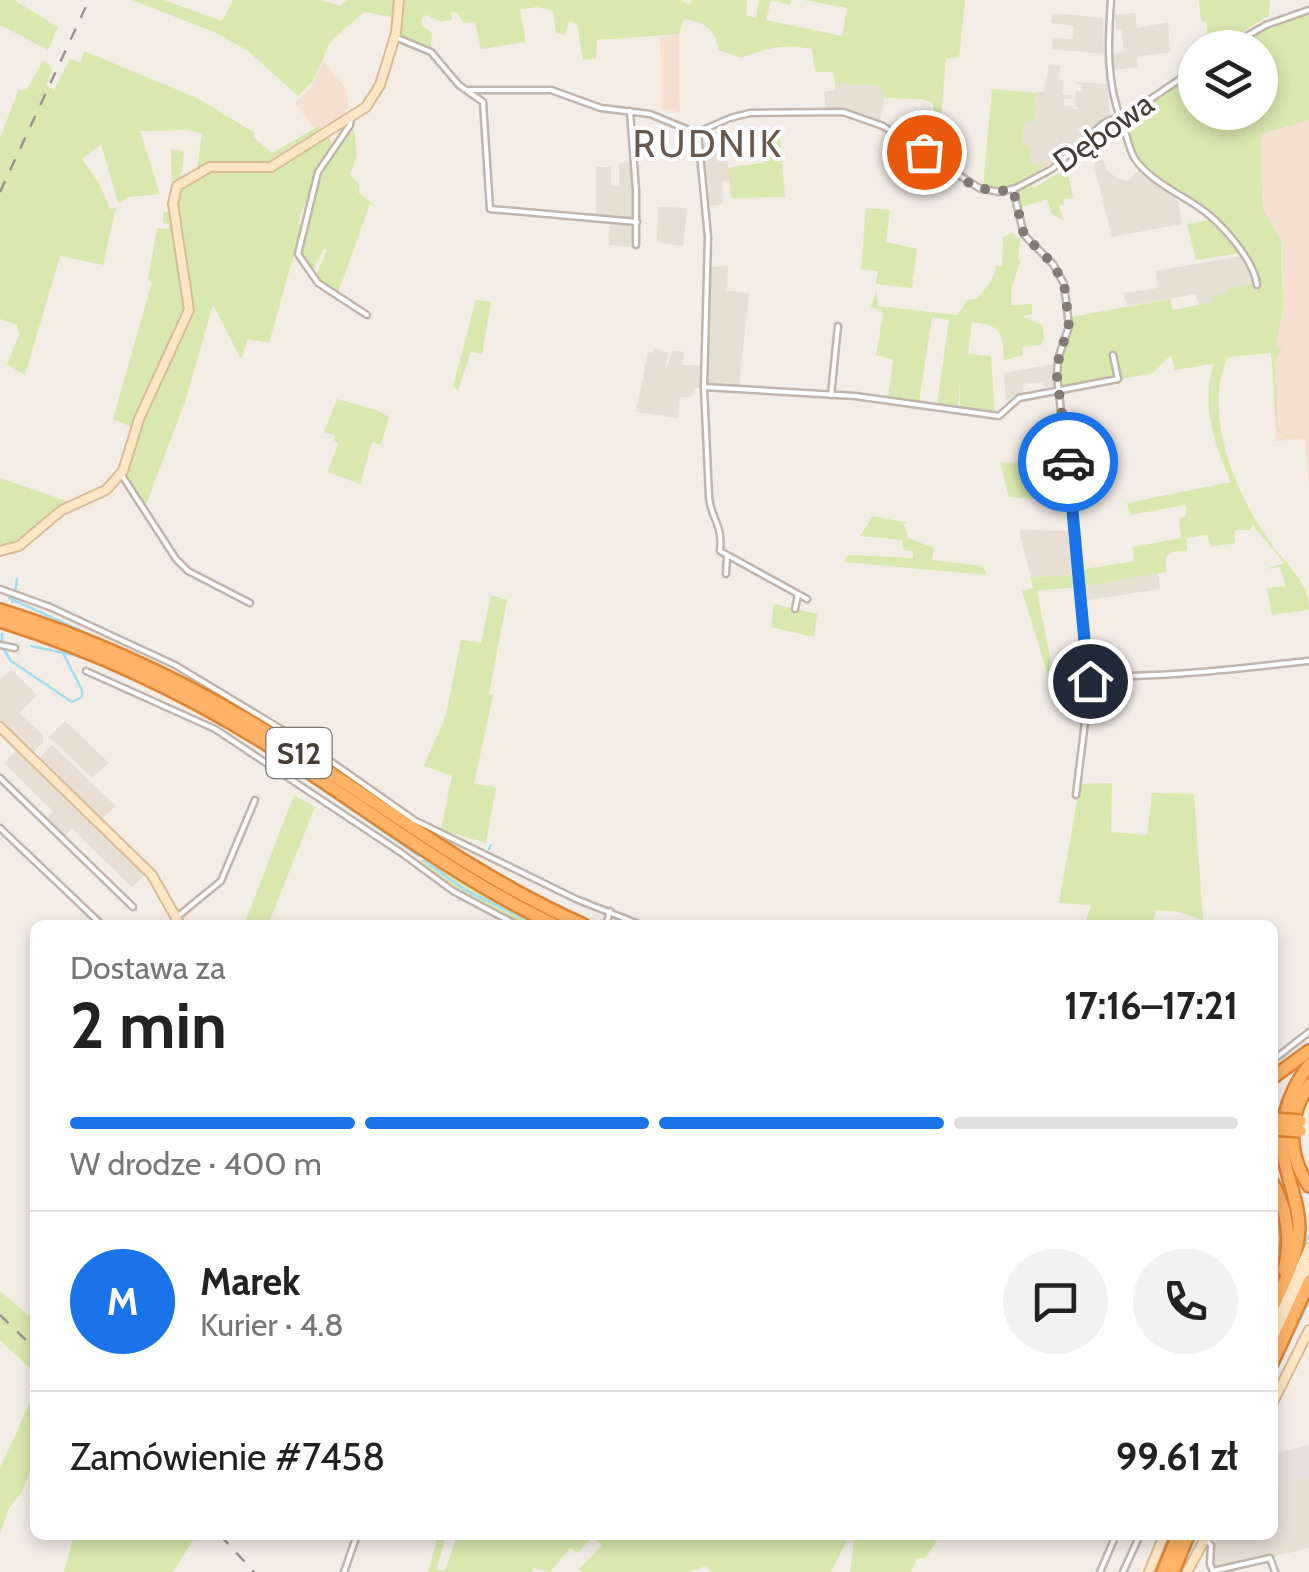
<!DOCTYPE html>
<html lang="pl">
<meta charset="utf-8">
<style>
body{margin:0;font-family:Cabin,sans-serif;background:#f2f2f2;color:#222;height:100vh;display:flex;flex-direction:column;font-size:38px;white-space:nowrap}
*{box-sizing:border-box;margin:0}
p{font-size:32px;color:#767676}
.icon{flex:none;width:55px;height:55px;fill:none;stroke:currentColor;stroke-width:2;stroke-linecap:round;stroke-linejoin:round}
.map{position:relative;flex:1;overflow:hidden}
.details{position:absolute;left:30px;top:920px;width:1248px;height:620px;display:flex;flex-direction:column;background:#fff;border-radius:15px;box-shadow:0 5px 15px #0003}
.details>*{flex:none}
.fabs{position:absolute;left:1178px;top:30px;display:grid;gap:20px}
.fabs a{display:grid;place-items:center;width:100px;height:100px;border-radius:50%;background:#fff;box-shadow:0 5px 15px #0003;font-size:50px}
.pin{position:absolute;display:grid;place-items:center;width:85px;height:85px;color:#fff;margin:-42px;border:5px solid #fff;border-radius:50%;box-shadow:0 2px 10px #0007}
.courier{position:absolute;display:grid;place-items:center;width:100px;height:100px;margin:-50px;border:8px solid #1a73e8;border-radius:50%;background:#fff;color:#222;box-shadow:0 2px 12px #0007}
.summary em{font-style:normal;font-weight:700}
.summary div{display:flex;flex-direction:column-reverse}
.summary{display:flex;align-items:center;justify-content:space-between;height:170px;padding:0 40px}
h1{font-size:65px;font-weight:700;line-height:75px}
.bar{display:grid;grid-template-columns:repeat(4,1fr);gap:15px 10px;align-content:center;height:120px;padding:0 40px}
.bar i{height:12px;border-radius:8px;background:#e0e0e0}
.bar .selected{background:#1a73e8}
.bar p{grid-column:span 4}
.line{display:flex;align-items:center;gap:25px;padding:0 40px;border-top:2px solid #e0e0e0}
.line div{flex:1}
.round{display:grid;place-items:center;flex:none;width:105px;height:105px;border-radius:52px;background:#f2f2f2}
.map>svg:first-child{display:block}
</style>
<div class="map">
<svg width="1309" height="1572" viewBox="0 0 1309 1572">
<rect width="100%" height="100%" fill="#f3ede6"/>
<g fill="#e7ded4">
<path d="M1052,13L1103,18L1104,54L1052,49L1053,38L1073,39L1074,26L1051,23Z"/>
<path d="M1135,13L1137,28L1168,22L1170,52L1137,57L1138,67L1111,70V55L1124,51L1121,30H1116L1115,15Z"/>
<path d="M1049,64L1061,66L1058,79L1064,81L1062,94L1072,95L1071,99H1064V106L1072,105V109H1079L1074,103L1075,96L1076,91H1081L1082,85L1074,82L1107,84L1110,116L1055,161L1047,165L1030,164L1023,146L1024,121H1034L1036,92H1044Z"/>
<path d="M835,83L879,86L884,98L880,122L838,108H826L824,92L835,90Z"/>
<path d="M1116,117L1122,128L1098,144L1106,170L1118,179L1128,181L1140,168L1176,197L1174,199L1178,200L1182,224L1112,237L1088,141Z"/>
<path d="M722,126L730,180L722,182L723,204L710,206L704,142Z"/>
<path d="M633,162V247L609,245L610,221L596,215V167H611V185L619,186V163Z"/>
<path d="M658,207L687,208L683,246L657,242Z"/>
<path d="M1242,256L1254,274L1251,279L1255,284L1228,289L1229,293L1214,302L1199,305L1196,294L1127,306L1124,293L1158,288L1156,271Z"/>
<path d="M728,266L727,291L749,293L739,387L707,383L709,267Z"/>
<path d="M654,348L668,353L665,373L673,350L684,352L682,365L703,366V388H695L691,397H680L678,418L636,412L648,352L653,353Z"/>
<path d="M1054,364L1057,385L1045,387L1043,382L1023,384L1024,394L1006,401L1004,373Z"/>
<path d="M1019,530L1072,531L1077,575L1031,577Z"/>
<path d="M1158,573L1160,589L1083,601L1081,587Z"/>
<path d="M11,669L37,695L19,713L43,735V742L34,751L0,723V680Z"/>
<path d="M65,721L109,763L92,778L49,737Z"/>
<path d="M52,745L116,806L101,819L39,759Z"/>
<path d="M18,749L146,874L132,887L72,829L63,837L45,820L53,811L4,763Z"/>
<path d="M1309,1476V1548L1218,1570L1212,1567L1217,1535H1272L1273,1486Z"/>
</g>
<g fill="#f6e0d1">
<path d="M679,34V90L680,112L662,109L660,37Z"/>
<path d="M323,61L347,90L349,105L345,112L349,116L324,132L319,126L315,129L295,103L311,88Z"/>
<path d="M1309,120V488L1305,439L1275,441L1273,356L1283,305V266L1281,239L1263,210L1261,133Z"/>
</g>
<path fill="#e6dfdb" d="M1309,1445V1476L1273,1486V1454Z"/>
<g fill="#d8e8ae">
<path d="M0,0H14L58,27L48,50L0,25Z"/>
<path d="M132,0H164L222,21L233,0H320L341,6L346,0H681L690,5L692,0H747L746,15L756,18L759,0H791L790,5L771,0L766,20L842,36L847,8L804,0H965L959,58H946L941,119L955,156L951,165L934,126L933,103L922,99L884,98L878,86L835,83L833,72H815L812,49C785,43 766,48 741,58L719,50C714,28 706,23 684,19L679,34L597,40L596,59L583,60L577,24L569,21L565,35L556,33L553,11L537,7L520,10L526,42L481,49L475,22L464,23L457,12L451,13L452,20L441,22L427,15L422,18V25L432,33L431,48L394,34L396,18L364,12L331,41L313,81L298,96L248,51L214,32Z"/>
<path d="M1199,0H1270L1269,16L1216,47H1203L1202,43L1208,37L1206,22L1201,21Z"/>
<path d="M1298,12H1309V120L1261,134L1263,210L1281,239L1283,305L1276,346L1282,349L1275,360L1278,428L1283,436H1309L1284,437L1277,430L1271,353L1228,357C1201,414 1237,497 1272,545C1288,566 1309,583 1309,610L1272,615L1267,588L1286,586L1280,567L1266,569L1284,563L1252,524L1250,530H1234L1235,543L1211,547L1207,535L1186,538L1187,551L1173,552L1166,556V572L1081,587L1079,570L1134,561L1133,547L1181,538L1179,518L1186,516V505L1130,515L1127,503L1231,482C1213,441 1202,409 1213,364L1175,370L1171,355L1153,373L1061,391L1058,368L1069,336L1071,317L1170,299L1173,310L1213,302V296L1228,293V289L1255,284L1257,294C1263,227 1157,201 1132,154C1127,143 1125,128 1121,116L1195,69V112H1260V48L1227,47L1266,24Z"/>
<path d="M84,51L197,98L255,133L253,137L272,153L319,126L332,141L300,215L299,224L302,225L269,343L248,339L241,359L213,305L185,402L143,512L119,473L134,428L113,419L152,282L148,280L157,228L169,229V224L163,223V212L172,211L171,149L184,151L181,178L197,169L202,134L188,130L140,131L160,194L129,197L118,203L101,144L82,159L99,183L110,209L116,207L103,265L60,256L25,375L7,364L19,335L17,325L0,319V138L18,91L28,88L43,60L49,64L52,72L46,85L54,90L70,59L81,63Z"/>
<path d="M992,89L1036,93L1034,121L1024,122L1023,146L1030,147V164L1047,165C1027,178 1008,195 983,187Z"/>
<path d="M354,129L357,156L350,174L359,185V193L376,206L370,204L338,293L315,278L327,250L323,249L313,272L299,254C310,204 318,167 354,129Z"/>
<path d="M780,138L785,197L731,198L728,168L765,162L764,140Z"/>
<path d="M1067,168L1073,198L1063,199L1064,204L1059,206L1064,221L1051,213L1047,199L1019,208L1016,191L1030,184L1034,188Z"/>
<path d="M866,208L890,210L886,242L917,249L912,288L876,284L878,271L861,269Z"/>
<path d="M1209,220L1240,253L1196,260L1187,224Z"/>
<path d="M1012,233L1020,239L1018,260L1020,261L1011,291V305L1032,304V314L1022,316L1042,325L1044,337L1041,345L1022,347L1023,355L1004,360C1002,330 1003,327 972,322L968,354L991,356L995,415L960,409V381L958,409L937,405L949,320L932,317L919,402L888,399L893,360L876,355L883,315L881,310L871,307L876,291L878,306L958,315L967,300L977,299C984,289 996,279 996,266H1002L1003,237Z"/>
<path d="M476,300L491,302L482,354L471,352L458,390L453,386Z"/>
<path d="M337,399L376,410L389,417L381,445L372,442L360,484L328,472L338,444L334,440L335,435L324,432Z"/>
<path d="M1000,462L1065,463L1067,501L1009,497Z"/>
<path d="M0,478L69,502L24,539L0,548Z"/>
<path d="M873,516L908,523L904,524L908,538L934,548L932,560L983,566L987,575L844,562L848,555L913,558V551L904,550L902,540L860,536Z"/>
<path d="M1077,575L1078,587L1037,591L1055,683L1050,682L1022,591L1033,588L1031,577Z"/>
<path d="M491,595L507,600L489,694L493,695L474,784L496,787L486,843L441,830L452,776L424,766L446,715L461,640L481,643Z"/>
<path d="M774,604L817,614L814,637L771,627Z"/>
<path d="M1112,783L1111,832L1147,835L1152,793L1194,794L1203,920L1180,912L1156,910L1152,925H1085L1091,905L1059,903L1080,784Z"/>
<path d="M294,795L315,807L268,925H244Z"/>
<path d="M426,857L486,894L545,925H520L461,895L422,867L421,861Z"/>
<path d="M0,1291L35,1321V1373L0,1340Z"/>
<path d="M35,1392V1459L22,1492L9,1508L0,1534V1468Z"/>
<path d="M74,1535H196L173,1572H64Z"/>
<path d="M438,1535H446L437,1569L445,1571L457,1535H940L926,1558H917L911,1572H850L854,1541L848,1538L831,1572H711L706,1566L688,1572H583L579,1569L602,1545L592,1537L578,1553L570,1548L550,1572L534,1568L531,1572H428Z"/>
</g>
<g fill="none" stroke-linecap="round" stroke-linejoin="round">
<g stroke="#a1def1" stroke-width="2.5">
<path d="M1147,98L1174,80"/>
<path d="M15,592L17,579"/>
<path d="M9,598L88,634"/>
<path d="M12,602L14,597"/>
<path d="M2,643V634"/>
<path d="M31,646L83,657L111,668"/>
<path d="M3,648L11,661L72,702L82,697V690L63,653"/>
<path d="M163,693L214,720"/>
<path d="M259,746L419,856"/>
<path d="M489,849L491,845"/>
<path d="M457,850L532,893"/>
<path d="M424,860L465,890L539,925"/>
<path d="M459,900L460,898"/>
<path d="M1282,1058L1309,1036"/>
<path d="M1272,1070L1309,1043"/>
<path d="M1301,1251L1309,1235"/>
<path d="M1272,1292L1280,1272"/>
<path d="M1272,1378L1309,1301"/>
<path d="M1157,1572L1166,1550"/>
<path d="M1180,1572L1197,1535"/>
</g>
<defs>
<g id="street">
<path d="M1111,0C1108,41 1106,84 1122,122C1127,134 1128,148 1135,159C1150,180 1176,192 1197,206C1219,220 1254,259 1257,285"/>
<path d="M395,37L431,52L459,85L483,102L490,209L637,222"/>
<path d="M1226,48L1266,25L1309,10"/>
<path d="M468,90H551L601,108L650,114L696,133L730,118L750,113L843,112L883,126L979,188L1000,192L1016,188L1052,169L1104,123L1136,109L1195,69"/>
<path d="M630,111L636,190V245"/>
<path d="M351,117L350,125L318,172L298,254L318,283L367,315"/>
<path d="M698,133L708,237L704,387L709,497C711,520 723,523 720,551L807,599"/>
<path d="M1013,189L1024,235L1053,264L1064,284L1069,326L1058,359L1057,376L1090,672C1117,684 1270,665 1309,661"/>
<path d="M704,387L855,396L999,416L1019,398L1118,379L1113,355"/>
<path d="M831,395L838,326"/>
<path d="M121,474L176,559L188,571L250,603"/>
<path d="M726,574L727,557"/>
<path d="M0,589L50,607L175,665L306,744L414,820L576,899L641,925"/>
<path d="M795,609L798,595"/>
<path d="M0,645L15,648"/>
<path d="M86,671L215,729L400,852L453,891L517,925"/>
<path d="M0,778L133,907"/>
<path d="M1076,795L1091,673"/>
<path d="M0,828L102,925"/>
<path d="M177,917L221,881L255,800"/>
<path d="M606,925L610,911"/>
<path d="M1272,1061L1309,1032"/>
<path d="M1205,1539L1211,1545L1210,1564L1213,1571L1270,1558L1275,1572"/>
<path d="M344,1572L357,1535"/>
<path d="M1100,1572L1116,1535"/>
<path d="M1123,1572L1140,1535"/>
</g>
<g id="secondary">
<path d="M0,551L19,546L62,510L106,490L123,471L139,419L189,310L173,204L177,186L210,167H271L366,107L380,85L396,33L399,0"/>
<path d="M0,727L152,875L180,925"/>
<path d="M1272,1220L1275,1239L1272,1258"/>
<path d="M1272,1329L1309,1248"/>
<path d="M1272,1345L1309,1264"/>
<path d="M1272,1404L1309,1330"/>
<path d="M1149,1572L1164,1535"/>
<path d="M1187,1572L1207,1535"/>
</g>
<g id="highway">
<path d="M0,610C93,639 181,679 264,730C371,796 468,874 584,925"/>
<path d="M0,621C93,650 181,691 263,742C361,804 450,875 555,925"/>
<path d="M1272,1078L1309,1051"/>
<path d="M1309,1085C1287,1117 1287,1154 1309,1186"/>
<path d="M1272,1182C1288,1210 1291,1240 1284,1270"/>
<path d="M1272,1309C1284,1283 1298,1257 1299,1228C1299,1207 1291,1188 1286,1167C1276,1131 1286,1095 1309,1065"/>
<path d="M1272,1363L1309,1282"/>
<path d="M1163,1572L1178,1535"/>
<path d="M1173,1572L1188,1535"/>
</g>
</defs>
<use href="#street" stroke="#c2b6ac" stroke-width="9"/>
<use href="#secondary" stroke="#d7bc97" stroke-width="12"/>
<use href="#highway" stroke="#e08434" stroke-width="16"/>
<use href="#street" stroke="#fff" stroke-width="4"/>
<use href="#secondary" stroke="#ffe7c5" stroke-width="8"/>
<use href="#highway" stroke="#ffb366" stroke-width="11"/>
<g stroke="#969696" stroke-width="2.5" stroke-dasharray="12 12" stroke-linecap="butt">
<path d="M0,192L89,0"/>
<path d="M0,1315L35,1349"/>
<path d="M220,1535L254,1572"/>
</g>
<defs>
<g id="highway-bridge">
<path d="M1274,1119L1300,1121"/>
<path d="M1273,1129L1300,1131"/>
</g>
</defs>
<use href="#highway-bridge" stroke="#e08434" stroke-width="16" stroke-linecap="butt"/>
<use href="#highway-bridge" stroke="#ffb366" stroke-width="11"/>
</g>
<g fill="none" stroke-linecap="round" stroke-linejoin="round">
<path stroke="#837b73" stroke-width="10" stroke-dasharray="0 18" d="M924,152C952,171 977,198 1013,189L1024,235L1053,264L1064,284L1069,323L1058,362L1057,376L1068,462"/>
<path stroke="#1a73e8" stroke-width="12" d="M1068,462L1086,658L1091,673L1090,681"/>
</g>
<g text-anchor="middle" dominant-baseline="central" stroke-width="8" stroke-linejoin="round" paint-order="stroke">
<rect fill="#fff" stroke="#7e7772" stroke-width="2.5" x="266.5" y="728" width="65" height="50" rx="8"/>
<g font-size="30" font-weight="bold" fill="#463d35">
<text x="299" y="753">S12</text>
</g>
<g font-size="32" fill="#463d35" stroke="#fff">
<text transform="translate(1103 132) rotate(-35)">Dębowa</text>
</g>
<g font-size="38" letter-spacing="2.5" fill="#69594c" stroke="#fff">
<text x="708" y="143">RUDNIK</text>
</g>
</g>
</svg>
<div class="fabs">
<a><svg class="icon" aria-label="layers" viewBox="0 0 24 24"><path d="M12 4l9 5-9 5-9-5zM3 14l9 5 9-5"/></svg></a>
</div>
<div class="pin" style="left:924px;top:152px;background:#ea580c"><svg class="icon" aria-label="bag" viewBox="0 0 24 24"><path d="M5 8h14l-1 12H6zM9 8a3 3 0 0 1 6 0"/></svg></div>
<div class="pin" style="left:1090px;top:681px;background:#1f2937"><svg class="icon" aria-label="home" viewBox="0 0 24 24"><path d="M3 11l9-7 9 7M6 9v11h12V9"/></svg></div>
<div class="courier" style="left:1068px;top:462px"><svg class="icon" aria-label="car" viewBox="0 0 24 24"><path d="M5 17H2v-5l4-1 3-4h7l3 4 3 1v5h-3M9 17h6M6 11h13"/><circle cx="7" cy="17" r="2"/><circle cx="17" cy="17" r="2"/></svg></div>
<section class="details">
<div class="summary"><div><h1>2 min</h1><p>Dostawa za</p></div><em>17:16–17:21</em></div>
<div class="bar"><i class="selected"></i><i class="selected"></i><i class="selected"></i><i></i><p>W drodze · 400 m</p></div>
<div class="line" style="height:180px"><b class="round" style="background:#1a73e8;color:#fff">M</b><div><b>Marek</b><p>Kurier · 4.8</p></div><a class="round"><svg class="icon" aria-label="chat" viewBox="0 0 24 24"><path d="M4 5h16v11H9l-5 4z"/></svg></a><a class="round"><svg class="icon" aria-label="phone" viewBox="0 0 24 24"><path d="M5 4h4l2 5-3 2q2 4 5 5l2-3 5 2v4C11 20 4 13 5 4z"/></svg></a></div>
<div class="line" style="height:130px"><div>Zamówienie #7458</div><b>99.61 zł</b></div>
</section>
</div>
